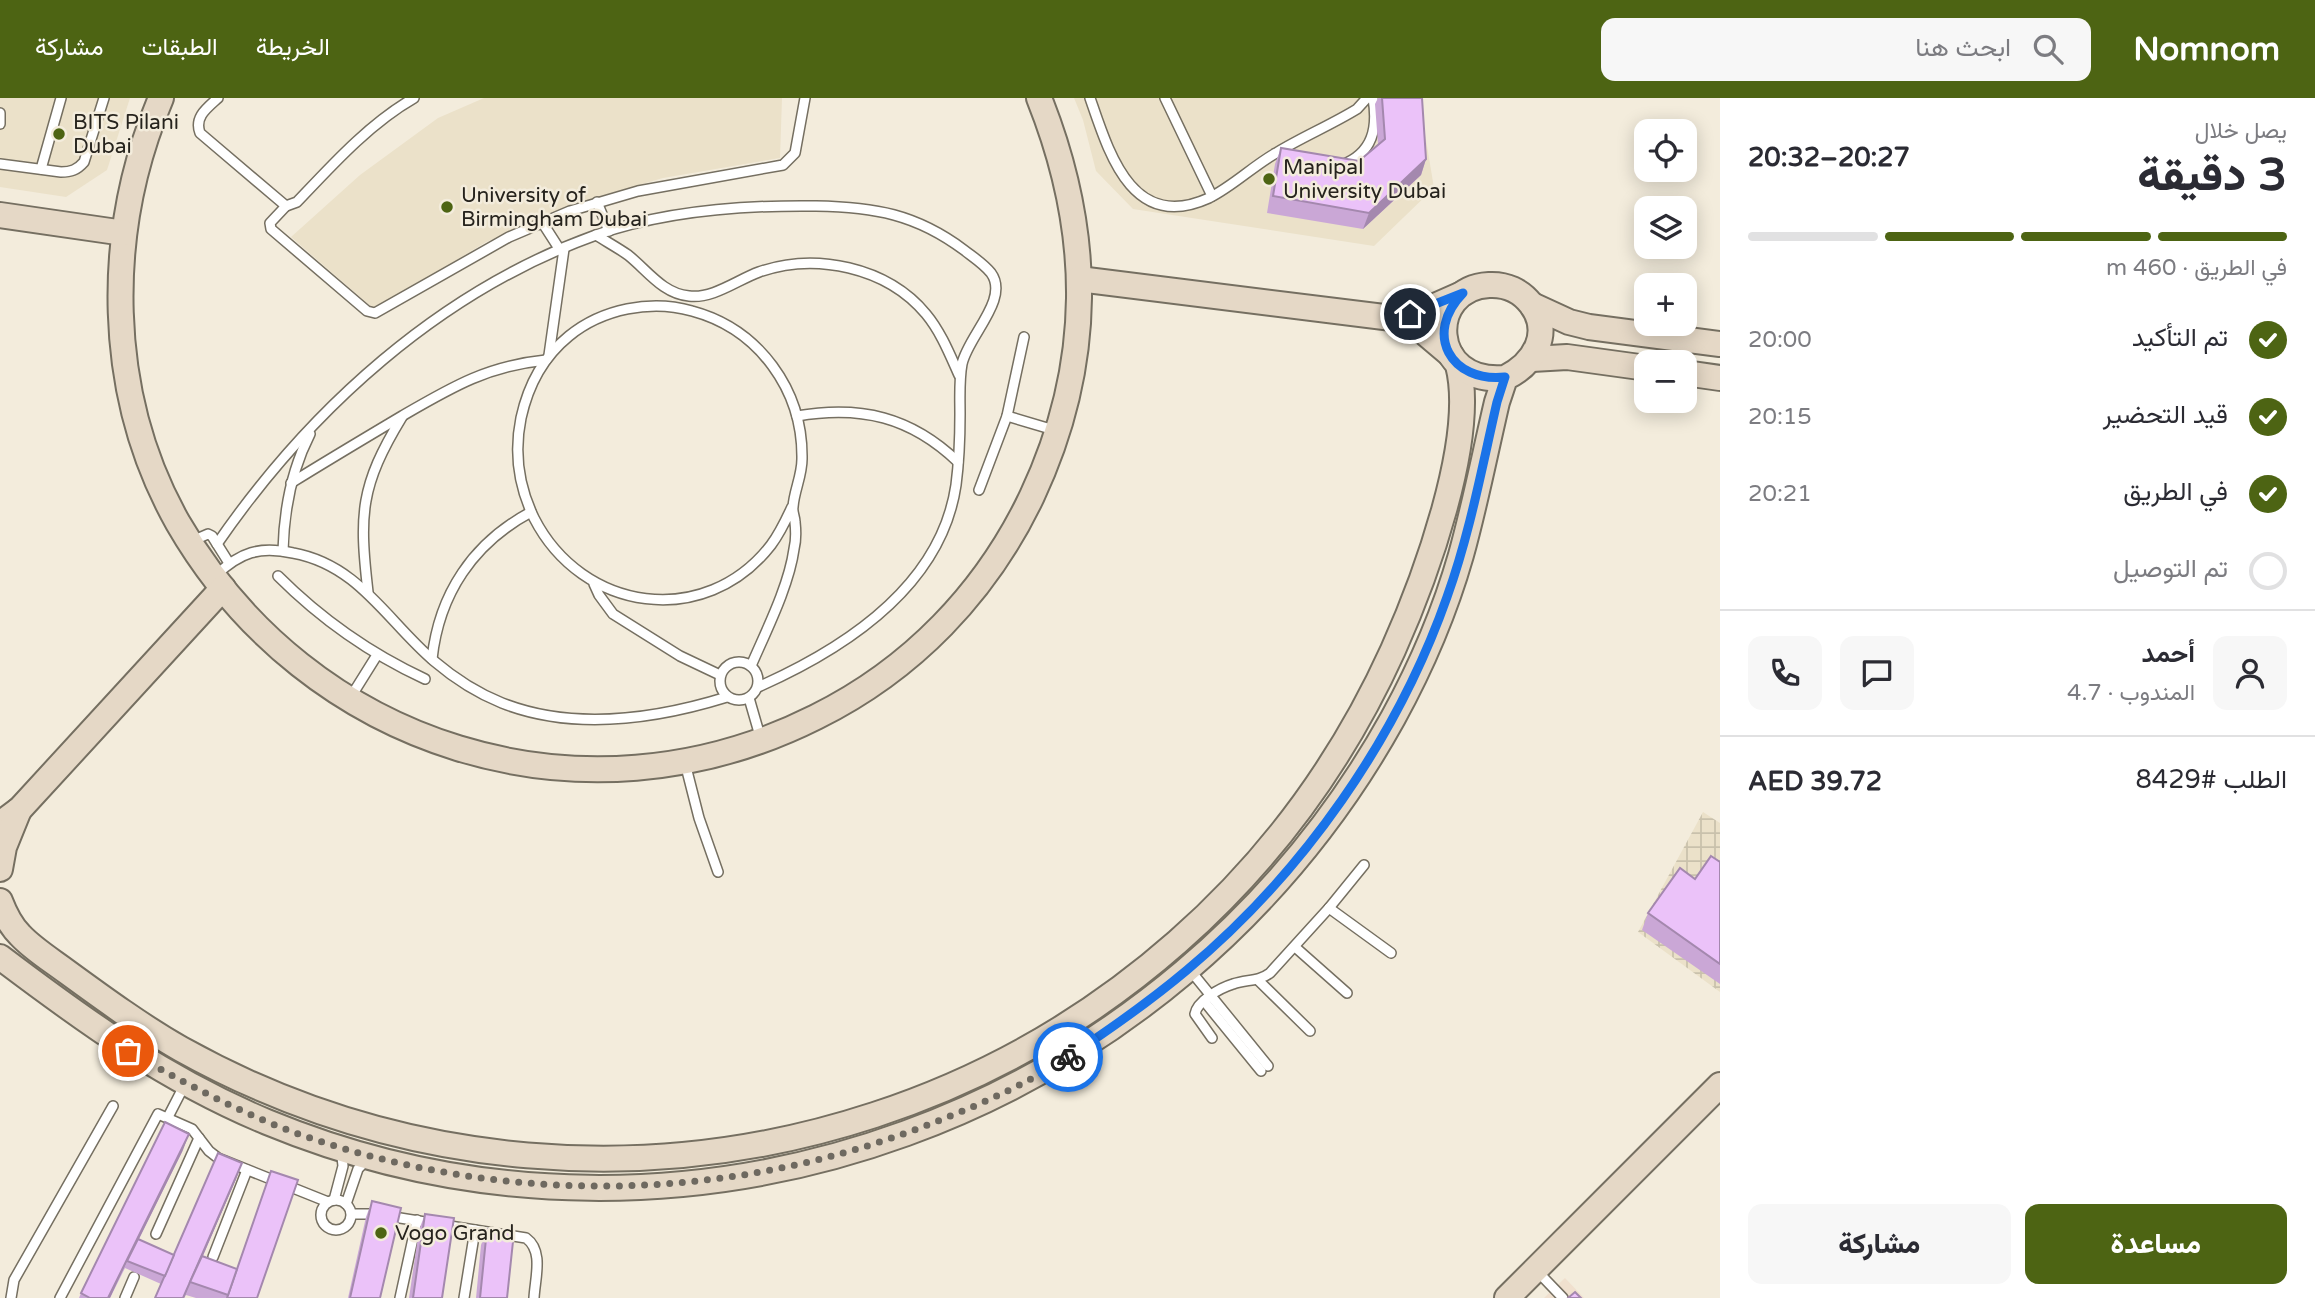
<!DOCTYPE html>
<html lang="ar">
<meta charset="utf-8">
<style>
body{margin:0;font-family:"Varela Round",Vazirmatn,sans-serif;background:#f7f7f7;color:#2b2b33;direction:rtl;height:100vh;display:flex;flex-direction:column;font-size:26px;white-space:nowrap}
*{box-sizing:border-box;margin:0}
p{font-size:23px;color:#7c7c81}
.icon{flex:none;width:38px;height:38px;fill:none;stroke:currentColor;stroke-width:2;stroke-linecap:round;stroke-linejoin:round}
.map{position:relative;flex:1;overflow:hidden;direction:ltr}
.side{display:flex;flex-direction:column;background:#fff;width:595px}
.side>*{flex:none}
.buttons{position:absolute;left:1634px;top:21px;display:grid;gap:14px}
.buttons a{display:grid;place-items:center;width:63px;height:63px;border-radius:14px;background:#fff;box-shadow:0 4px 18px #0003;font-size:35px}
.pin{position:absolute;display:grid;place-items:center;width:60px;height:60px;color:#fff;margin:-30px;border:4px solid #fff;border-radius:50%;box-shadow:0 2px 7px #0007}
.courier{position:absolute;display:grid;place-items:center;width:70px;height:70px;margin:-35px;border:5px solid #1a73e8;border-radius:50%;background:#fff;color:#222;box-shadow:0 2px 9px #0007}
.summary em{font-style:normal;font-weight:800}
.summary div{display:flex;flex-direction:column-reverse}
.summary{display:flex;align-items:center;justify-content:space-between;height:119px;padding:0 28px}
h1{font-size:46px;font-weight:800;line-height:52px}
.bar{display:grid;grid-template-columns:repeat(4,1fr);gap:10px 7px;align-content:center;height:84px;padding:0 28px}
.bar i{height:9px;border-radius:5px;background:#e1e1e2}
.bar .active{background:#4d6413}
.bar p{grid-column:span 4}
.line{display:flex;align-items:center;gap:18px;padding:0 28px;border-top:2px solid #e1e1e2}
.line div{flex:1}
.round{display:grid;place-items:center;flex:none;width:74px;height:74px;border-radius:14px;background:#f7f7f7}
ol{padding:0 28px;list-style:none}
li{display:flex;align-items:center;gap:21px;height:77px}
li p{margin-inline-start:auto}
li .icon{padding:7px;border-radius:50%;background:#4d6413;color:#fff;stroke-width:4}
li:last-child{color:#7c7c81}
li i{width:38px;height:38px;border:4px solid #e1e1e2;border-radius:50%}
.action{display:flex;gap:14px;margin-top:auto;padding:14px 28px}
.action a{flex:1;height:80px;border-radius:14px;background:#4d6413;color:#fff;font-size:28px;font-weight:800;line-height:80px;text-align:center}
.action a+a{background:#f7f7f7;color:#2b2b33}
header{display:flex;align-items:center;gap:42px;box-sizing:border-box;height:98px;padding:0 35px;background:#4d6413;color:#fff}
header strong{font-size:33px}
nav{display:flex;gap:38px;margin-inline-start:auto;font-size:24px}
.search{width:490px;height:63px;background:#f7f7f7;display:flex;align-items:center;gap:18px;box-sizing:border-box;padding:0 24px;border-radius:14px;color:#7c7c81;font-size:26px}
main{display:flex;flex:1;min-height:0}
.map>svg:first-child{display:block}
</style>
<header>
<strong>Nomnom</strong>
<div class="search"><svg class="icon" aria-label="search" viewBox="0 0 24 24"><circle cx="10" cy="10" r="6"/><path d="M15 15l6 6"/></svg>ابحث هنا</div>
<nav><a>الخريطة</a><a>الطبقات</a><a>مشاركة</a></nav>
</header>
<main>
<section class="side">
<div class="summary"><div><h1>3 دقيقة</h1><p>يصل خلال</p></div><em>20:27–20:32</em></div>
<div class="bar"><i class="active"></i><i class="active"></i><i class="active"></i><i></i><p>في الطريق · 460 m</p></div>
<ol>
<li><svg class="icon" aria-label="check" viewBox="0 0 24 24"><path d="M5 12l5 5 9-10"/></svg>تم التأكيد<p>20:00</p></li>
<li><svg class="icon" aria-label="check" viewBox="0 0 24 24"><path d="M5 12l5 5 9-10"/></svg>قيد التحضير<p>20:15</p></li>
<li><svg class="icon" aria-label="check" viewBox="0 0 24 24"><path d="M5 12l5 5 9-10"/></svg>في الطريق<p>20:21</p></li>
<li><i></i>تم التوصيل</li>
</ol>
<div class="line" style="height:126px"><a class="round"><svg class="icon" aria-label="person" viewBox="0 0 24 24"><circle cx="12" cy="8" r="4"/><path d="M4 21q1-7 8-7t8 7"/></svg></a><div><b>أحمد</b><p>المندوب · 4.7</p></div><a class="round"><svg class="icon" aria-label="chat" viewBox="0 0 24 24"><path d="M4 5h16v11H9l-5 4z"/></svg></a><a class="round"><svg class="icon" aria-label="phone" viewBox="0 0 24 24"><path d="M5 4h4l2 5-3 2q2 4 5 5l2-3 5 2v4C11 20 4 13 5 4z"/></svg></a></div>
<div class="line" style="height:91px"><div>الطلب #8429</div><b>AED 39.72</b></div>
<div class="action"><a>مساعدة</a><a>مشاركة</a></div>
</section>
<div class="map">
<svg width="1720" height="1200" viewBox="0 0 1720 1200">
<defs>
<pattern id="industrial-grid" width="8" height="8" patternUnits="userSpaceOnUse" patternTransform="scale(1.75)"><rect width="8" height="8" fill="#ebe1c9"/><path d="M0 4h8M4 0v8" fill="none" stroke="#c9c1ac"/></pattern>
</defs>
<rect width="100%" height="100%" fill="#f3ecdc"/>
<path fill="#f0e0ce" d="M1565,1180L1584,1200H1544Z"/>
<path fill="url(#industrial-grid)" d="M1703,714L1720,725V894L1638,834Z"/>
<g fill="#ebe1c9">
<path d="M0,0H130L107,72L66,99L0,89Z"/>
<path d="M484,0H782L780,60L663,80L594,100L486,144L375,212L291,139L360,77L438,20Z"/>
<path d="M1074,0H1419L1434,90L1374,148L1133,111L1096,73L1083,22Z"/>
</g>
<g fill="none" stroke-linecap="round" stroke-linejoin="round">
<defs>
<g id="lane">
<path d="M218,0C207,10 194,19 200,35L286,108L297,104C332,67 370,25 414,0"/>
<path d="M1090,0C1109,55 1132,135 1209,100C1233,88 1253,68 1276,55C1302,39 1331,27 1357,11L1367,0"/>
<path d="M1165,0L1212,98"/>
<path d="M0,15V26"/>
<path d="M0,66L61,74C71,74 77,72 84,64L104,0"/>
<path d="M1342,67C1373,55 1378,30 1373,0"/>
<path d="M41,71L61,0"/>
<path d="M597,104L609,133"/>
<path d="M286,108L270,125L271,131L367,213L375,215L509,139L570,113L638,93L783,67L795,55L805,0"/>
<path d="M542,124L560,152"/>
<path d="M596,137C607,144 618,150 628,157C647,172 663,196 689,198C713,201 737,182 759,174C815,154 887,169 926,216C941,234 950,257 959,277"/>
<path d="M549,257L564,151"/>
<path d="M797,318C861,307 911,319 958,364"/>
<path d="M1007,318L1054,332"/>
<path d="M291,385C328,362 365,340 402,318C452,289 487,268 546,262"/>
<path d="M979,392L1007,318L1024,239"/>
<path d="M192,443L208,436L212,438L229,465"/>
<path d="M217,446C310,311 440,193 596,137C664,113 744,107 816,108C874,109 916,116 964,152C973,159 984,166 991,175C1010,201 968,238 962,266C959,282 960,299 960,316C960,340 959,364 956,387C941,489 844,551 758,589"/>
<path d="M283,453C284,412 291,373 310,336"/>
<path d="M216,477C241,454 259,448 293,455C359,467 387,523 434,563C454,580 477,595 502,605C573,633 656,621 727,599"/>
<path d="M278,478C322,522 369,555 425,581"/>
<path d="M594,486L599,497L613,516L680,558L720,577"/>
<path d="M368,494C359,416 360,388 402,319"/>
<path d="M432,561C439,496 473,445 531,414"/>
<circle cx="739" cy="583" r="19"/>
<path d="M751,568C766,533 789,488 794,451C796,443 796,433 795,424C795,419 792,414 793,409C794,393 802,378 802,361C803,292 759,231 692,213C651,201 602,211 569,238C543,259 528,288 521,320C514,354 519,389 534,420C582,514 705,532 771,447C780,435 786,422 792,409"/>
<path d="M352,597L377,557"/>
<path d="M749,600L760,638"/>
<path d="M685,665L699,720L718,774"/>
<path d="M1329,810L1391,855"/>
<path d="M1295,849L1347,895"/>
<path d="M1190,872L1268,968"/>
<path d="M1258,882L1310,933"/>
<path d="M1204,903L1261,973"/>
<path d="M1212,940L1195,916C1197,903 1220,890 1233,886C1247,881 1258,884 1270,875L1329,810L1364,767"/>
<path d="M168,1019L185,986"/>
<circle cx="336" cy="1117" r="15"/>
<path d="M334,1102L343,1068L341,1050"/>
<path d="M346,1106L358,1071L370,1058"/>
<path d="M352,1116H375L526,1140C544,1153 535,1180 534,1200"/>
<path d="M156,1136L199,1040"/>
<path d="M213,1159L247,1072"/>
<path d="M1537,1173L1563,1200"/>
<path d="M11,1200L14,1182L113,1008"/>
<path d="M60,1200L158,1016L192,1031L209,1053L218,1060L328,1104"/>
<path d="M125,1200L134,1179"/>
<path d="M400,1200L417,1122"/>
<path d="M464,1200L475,1132"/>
</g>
<g id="secondary">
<path d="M161,0C104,134 105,296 178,425C308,650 583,736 816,619C911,572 986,495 1032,398C1094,266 1093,135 1039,0"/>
<path d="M0,117L124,135"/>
<path d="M1079,181L1392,220L1424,234L1450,256"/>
<path d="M1532,207L1569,224L1589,229L1720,246"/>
<path d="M1392,220L1428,211L1462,196"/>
<path d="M1532,261L1567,259L1647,270"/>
<path d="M1685,275L1720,280"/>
<path d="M0,726L20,711L223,490"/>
<path d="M0,771L4,749L19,712"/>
<path d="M0,803C5,816 10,827 20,837C33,851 51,862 67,874C104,901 141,928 181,951C623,1197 1184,1014 1393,552C1424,483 1477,341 1458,267"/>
<path d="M0,859C86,924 166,982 267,1024C688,1198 1174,1015 1393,620C1421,569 1445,513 1461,457C1475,407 1485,355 1497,304L1505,280C1534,266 1553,235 1531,206C1521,193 1506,186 1489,187C1426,190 1428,287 1505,280"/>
<path d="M1507,1200L1720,987"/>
</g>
</defs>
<use href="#lane" stroke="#756f61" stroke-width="12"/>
<use href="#secondary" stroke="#756f61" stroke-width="28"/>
<use href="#lane" stroke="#fff" stroke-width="9"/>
<use href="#secondary" stroke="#e5d8c6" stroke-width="24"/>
</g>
<g fill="#caa7d6">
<path d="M1378,0H1422L1426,61L1421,77L1363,131L1267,115L1275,66L1281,50L1359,63L1378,46L1375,6Z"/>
<path d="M1720,764V886L1642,832L1648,815L1695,781Z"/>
<path d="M183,1052L139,1141L174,1157L236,1081L203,1158L257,1200H196L186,1197L184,1200L161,1186L125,1170L110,1200H79L81,1195Z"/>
<path d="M372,1103L380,1200H348L366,1119Z"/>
<path d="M425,1116L442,1200H409L419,1132Z"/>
<path d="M487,1131L507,1200H476L481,1147Z"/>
</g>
<g fill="#a488ae">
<path d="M1426,61L1421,77L1363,131L1369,115Z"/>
<path d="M189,1036L183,1052L128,1163H127L110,1200H108Z"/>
<path d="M242,1065L236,1081L191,1185L190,1184L184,1200H183Z"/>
</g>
<g fill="#ebc2f9" stroke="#a488ae" stroke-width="2">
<path d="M1382,0H1422L1426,61L1369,115L1273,98L1281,50L1359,63L1385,41Z"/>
<path d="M1711,758L1720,764V866L1648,815L1680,770L1695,781Z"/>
<path d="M165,1024L189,1036L108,1200H90L81,1195Z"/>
<path d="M218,1055L242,1065L183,1200H155Z"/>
<path d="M271,1073L298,1082L257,1200H227Z"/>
<path d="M372,1103L401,1110L380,1200H350Z"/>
<path d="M425,1116L454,1120L442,1200H413Z"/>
<path d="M487,1131L514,1134L507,1200H480Z"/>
<path d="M138,1141L174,1157L165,1178L127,1163Z"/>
<path d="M202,1158L237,1171L228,1197L190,1184Z"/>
<path d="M1575,1194L1581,1200H1568Z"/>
</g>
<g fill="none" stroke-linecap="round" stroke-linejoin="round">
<path stroke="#6e6960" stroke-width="7" stroke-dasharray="0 12.6" d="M128,953C190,988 251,1021 319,1043C520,1108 733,1103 930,1026C977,1008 1025,987 1068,959"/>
<path stroke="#1a73e8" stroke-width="9" d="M1068,959C1109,932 1149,904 1187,872C1303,775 1397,641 1447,499C1470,435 1482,369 1497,304L1505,279C1451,285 1423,236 1463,195L1410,216"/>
</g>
<g fill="#4d6413" stroke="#f3ecdc" stroke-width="2.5">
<circle cx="59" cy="36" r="7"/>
<circle cx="1269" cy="81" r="7"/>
<circle cx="447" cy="109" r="7"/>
<circle cx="381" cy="1135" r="7"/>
</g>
<g text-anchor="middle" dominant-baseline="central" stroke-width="5" stroke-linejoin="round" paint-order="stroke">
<g font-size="21" fill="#26231d" stroke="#f3ecdc" text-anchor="start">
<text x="73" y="24">BITS Pilani<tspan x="73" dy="24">Dubai</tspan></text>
<text x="1283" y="69">Manipal<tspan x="1283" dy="24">University Dubai</tspan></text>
<text x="461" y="97">University of<tspan x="461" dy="24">Birmingham Dubai</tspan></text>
<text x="395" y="1135">Vogo Grand</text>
</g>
</g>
</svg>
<div class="buttons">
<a><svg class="icon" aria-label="locate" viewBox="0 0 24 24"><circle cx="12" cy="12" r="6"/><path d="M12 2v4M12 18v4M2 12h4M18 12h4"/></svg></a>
<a><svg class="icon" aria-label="layers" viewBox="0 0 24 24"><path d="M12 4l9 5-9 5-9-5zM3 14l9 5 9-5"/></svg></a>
<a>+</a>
<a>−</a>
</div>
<div class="pin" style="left:128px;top:953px;background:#ea580c"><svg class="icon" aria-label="bag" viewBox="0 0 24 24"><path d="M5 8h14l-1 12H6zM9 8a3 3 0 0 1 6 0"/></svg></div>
<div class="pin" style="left:1410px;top:216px;background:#1f2937"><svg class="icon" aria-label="home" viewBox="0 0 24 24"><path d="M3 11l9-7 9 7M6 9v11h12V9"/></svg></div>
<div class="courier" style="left:1068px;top:959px"><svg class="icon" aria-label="bike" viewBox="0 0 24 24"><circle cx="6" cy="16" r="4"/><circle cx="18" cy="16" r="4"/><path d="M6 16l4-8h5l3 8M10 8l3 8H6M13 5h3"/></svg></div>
</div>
</main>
